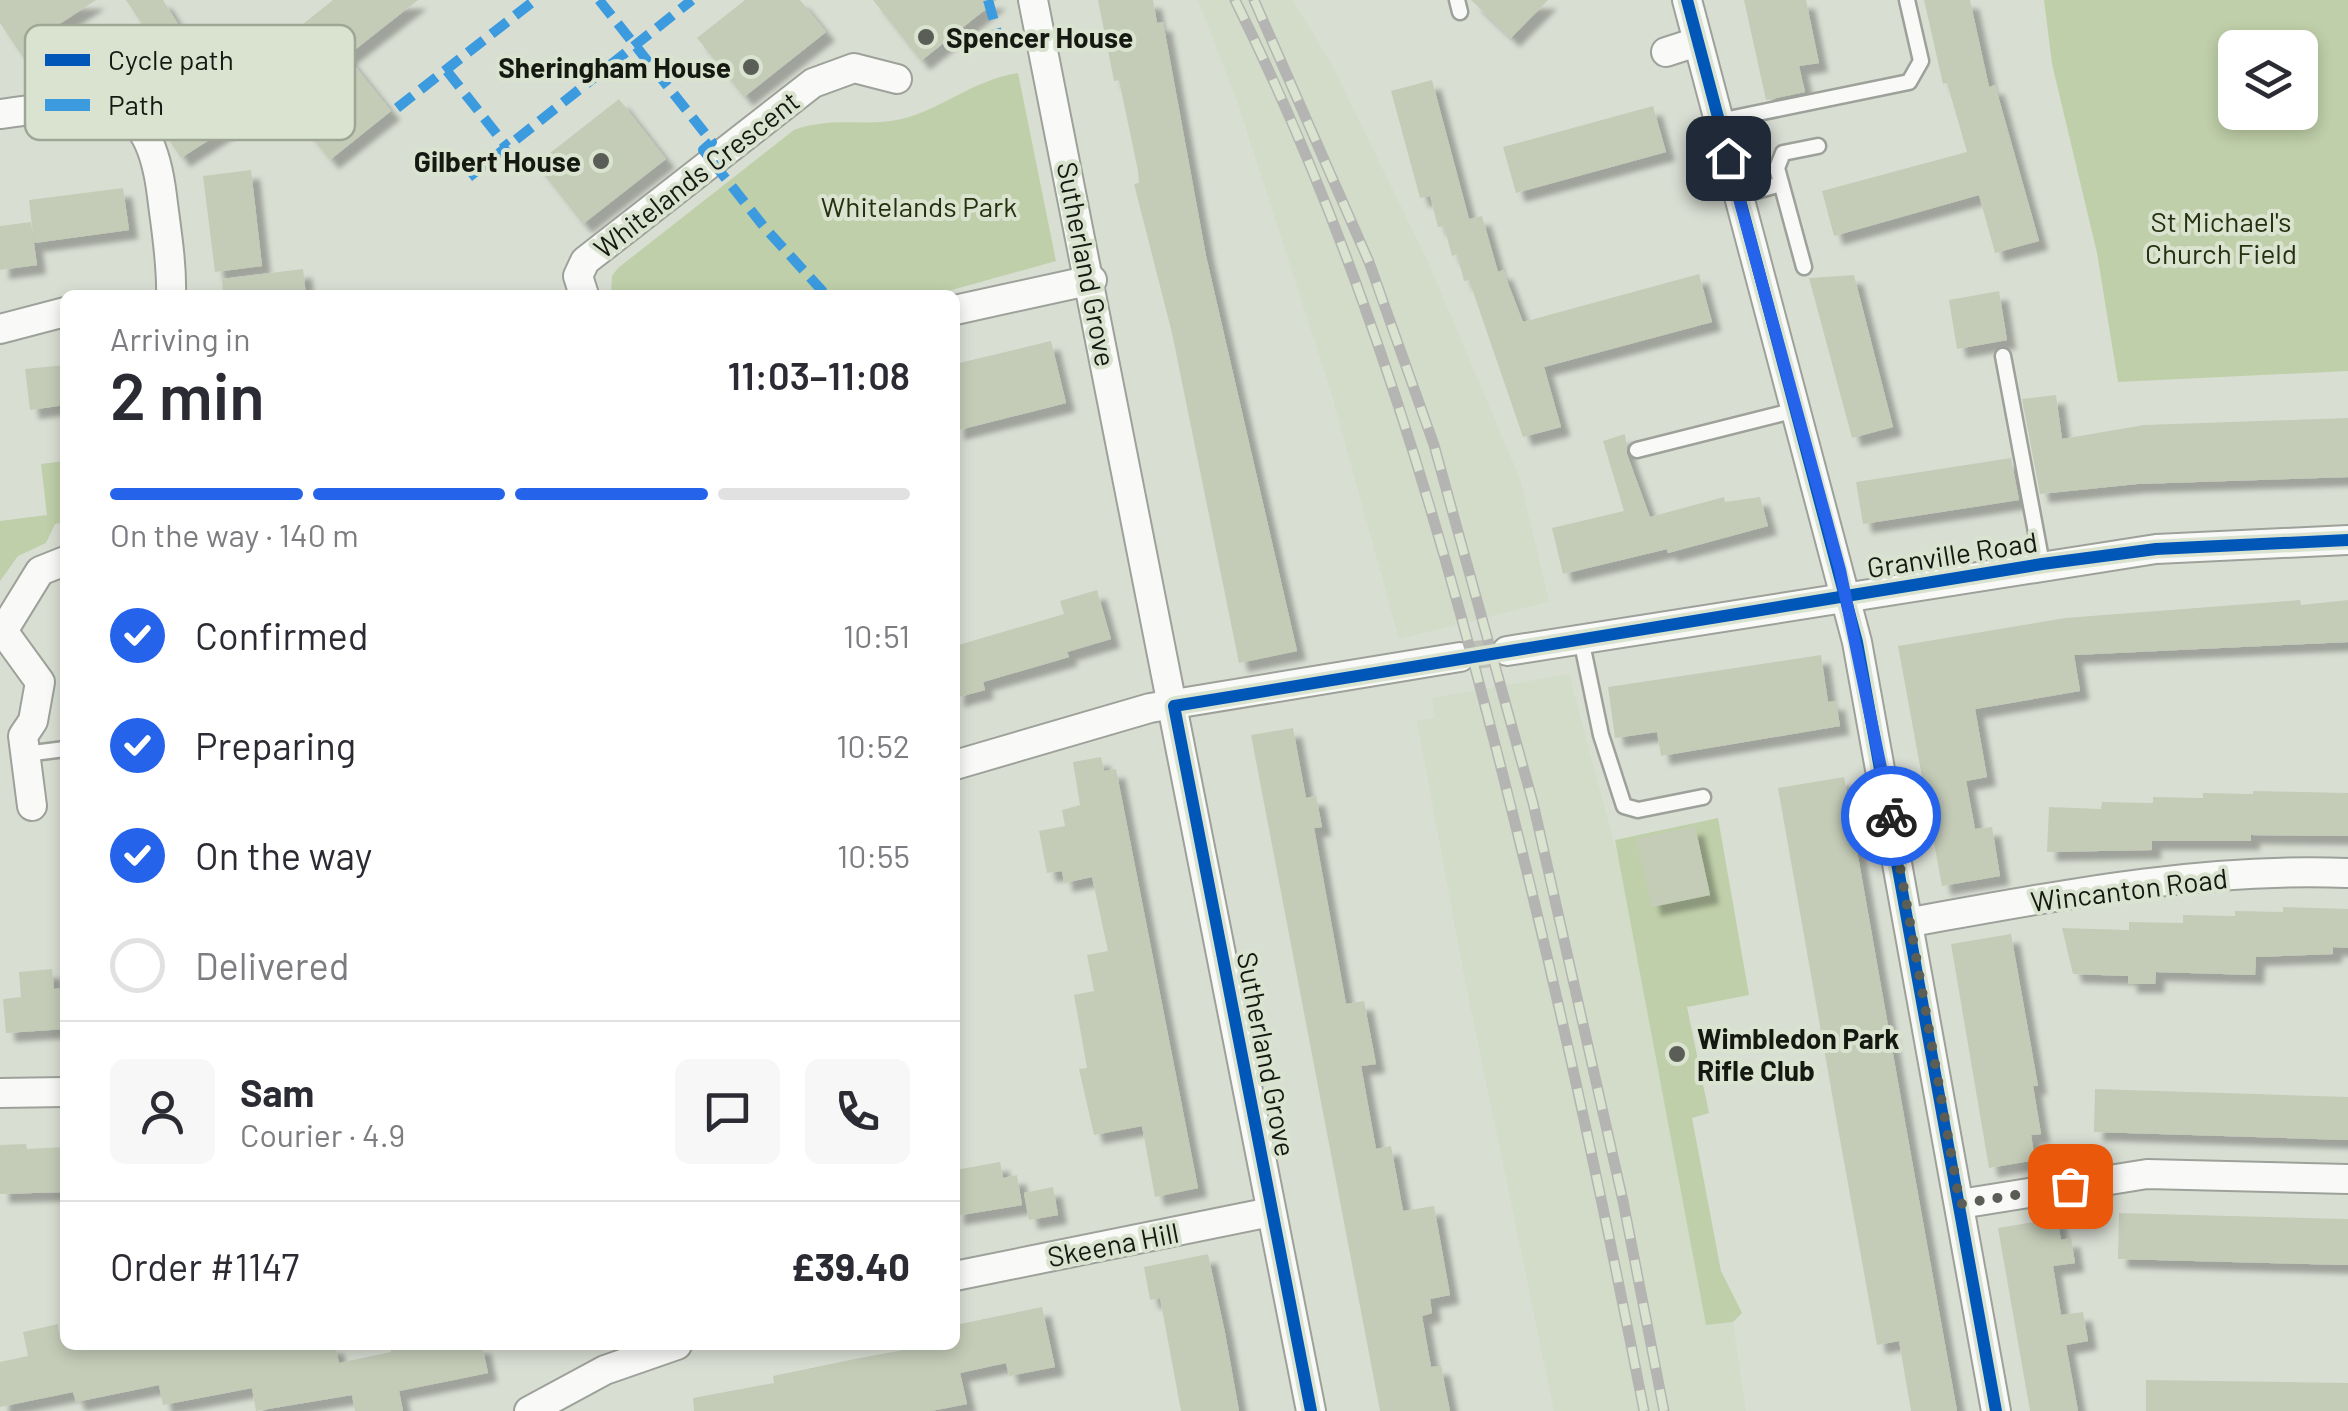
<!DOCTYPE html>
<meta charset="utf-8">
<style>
body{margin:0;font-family:Barlow,sans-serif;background:#f7f7f7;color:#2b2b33;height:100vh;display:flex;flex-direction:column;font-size:38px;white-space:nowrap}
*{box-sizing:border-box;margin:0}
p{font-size:32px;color:#7c7c81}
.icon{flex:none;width:55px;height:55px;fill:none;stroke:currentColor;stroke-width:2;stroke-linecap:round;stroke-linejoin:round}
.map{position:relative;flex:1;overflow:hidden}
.sheet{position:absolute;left:60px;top:290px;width:900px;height:1060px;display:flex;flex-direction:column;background:#fff;border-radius:15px;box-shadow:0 5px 15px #0003}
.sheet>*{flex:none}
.fabs{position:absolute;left:2218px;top:30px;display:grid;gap:20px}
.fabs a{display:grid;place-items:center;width:100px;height:100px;border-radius:15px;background:#fff;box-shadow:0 5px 15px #0003;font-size:50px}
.pin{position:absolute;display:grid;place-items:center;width:85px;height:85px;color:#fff;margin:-42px;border-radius:20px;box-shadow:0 5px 15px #0006}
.courier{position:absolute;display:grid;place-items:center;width:100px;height:100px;margin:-50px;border:8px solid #2563eb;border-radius:50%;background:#fff;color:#222;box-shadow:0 2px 12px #0007}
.overview em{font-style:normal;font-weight:600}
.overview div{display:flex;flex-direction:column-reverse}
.overview{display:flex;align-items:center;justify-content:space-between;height:170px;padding:0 50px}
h1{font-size:65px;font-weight:600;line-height:75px}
.bar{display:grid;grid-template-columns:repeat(4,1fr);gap:15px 10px;align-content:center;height:120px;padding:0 50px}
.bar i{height:12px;border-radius:8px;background:#e1e1e2}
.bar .current{background:#2563eb}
.bar p{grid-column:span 4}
.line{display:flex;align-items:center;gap:25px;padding:0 50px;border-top:2px solid #e1e1e2}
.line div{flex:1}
.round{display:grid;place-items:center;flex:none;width:105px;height:105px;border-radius:15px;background:#f7f7f7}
ol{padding:0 50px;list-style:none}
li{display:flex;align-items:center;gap:30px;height:110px}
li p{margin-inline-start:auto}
li .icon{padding:10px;border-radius:50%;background:#2563eb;color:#fff;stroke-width:4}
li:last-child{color:#7c7c81}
li i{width:55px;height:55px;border:5px solid #e1e1e2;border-radius:50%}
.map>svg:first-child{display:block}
</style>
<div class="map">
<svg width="2348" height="1411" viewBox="0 0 2348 1411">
<defs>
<filter id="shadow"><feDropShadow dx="9" dy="9" stdDeviation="2.5" flood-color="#0004"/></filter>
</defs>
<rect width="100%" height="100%" fill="#d9ded3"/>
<g fill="#d3dcc8">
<path d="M1198,0H1293L1332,65L1428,262L1520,479L1549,602L1399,639L1331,392L1237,101Z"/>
<path d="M1569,674L1623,876L1706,1325L1733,1322L1746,1411H1554L1465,980L1417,721L1435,718L1432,698Z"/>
</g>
<g fill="#bfcfa9" fill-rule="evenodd">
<path d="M2044,0H2348V371L2118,382L2097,253L2052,64ZM2235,48H2300V112H2235Z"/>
<path d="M1018,73L1056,261L934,295L611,294L612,276L618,268L794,130C837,115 871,129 909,117C949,104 975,80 1018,73Z"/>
<path d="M65,461V522L55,524L46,543L18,556L0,581V521L47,515L41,464Z"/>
<path d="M1718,818L1749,995L1687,1007L1709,1113L1692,1118L1721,1271L1742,1313L1733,1322L1706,1325L1615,840Z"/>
</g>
<g fill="#c4ccb8" filter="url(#shadow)">
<path d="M0,0H96L52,29L60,40L26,62L0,23Z"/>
<path d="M126,0H163L183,32L158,49Z"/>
<path d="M333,0H418L347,56L391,111L330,160L295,116L314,101L272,49Z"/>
<path d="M745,0H800L826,32L744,97L697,38Z"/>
<path d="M873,0H997L921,61Z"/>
<path d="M1098,0H1153L1157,23L1163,22L1206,256L1297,651L1239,663L1172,333L1134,184L1139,183L1138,171L1119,80L1114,81Z"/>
<path d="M1471,0H1548L1511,38Z"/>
<path d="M1744,0H1806L1819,63L1799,66L1805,92L1766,100Z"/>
<path d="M1924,0H1970L1989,87L1995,85L2039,241L1995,253L1979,195L1834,236L1822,191L1967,152L1947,83L1943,84Z"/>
<path d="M210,73L240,120L181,158L150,111Z"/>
<path d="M1432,80L1469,219L1482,216L1498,272L1503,270L1523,322L1699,274L1712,322L1544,367L1561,427L1523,437L1469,280L1464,281L1457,254L1452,256L1444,226L1438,227L1430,196L1420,198L1391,91Z"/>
<path d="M619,99L666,159L583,224L536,164Z"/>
<path d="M1653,106L1666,152L1516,193L1503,147Z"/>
<path d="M251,170L262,266L215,272L203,176Z"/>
<path d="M123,188L129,230L34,243L29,200Z"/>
<path d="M31,222L37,265L0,270V226Z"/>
<path d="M303,269L306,295H223L222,279Z"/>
<path d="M1854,275L1893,427L1852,438L1809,278Z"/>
<path d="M1999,291L2007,340L1957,349L1949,300Z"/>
<path d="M1051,341L1066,403L955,431V364Z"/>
<path d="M65,365V405L30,410L25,369Z"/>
<path d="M2056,395L2062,439L2144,425L2348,418V477L2137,484L2040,494L2022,399Z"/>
<path d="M1625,434L1627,454L1650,517L1724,497L1725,502L1760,497L1768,526L1668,553L1667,549L1563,574L1552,528L1624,511L1603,441Z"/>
<path d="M2011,458L2019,500L1863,524L1856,482Z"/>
<path d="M1097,590L1111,639L1067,652L1069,657L983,682L985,690L955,698V646L1064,614L1060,601Z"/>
<path d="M2300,600L2301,605L2348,600V642L2074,655L2080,691L1975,709L1987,777L1966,781L1975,829L1992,827L2000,876L1942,886L1898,646L2065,618Z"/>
<path d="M1821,655L1828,702L1836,701L1840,726L1661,756L1657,732L1615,738L1608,687Z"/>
<path d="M1293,728L1306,798L1316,796L1322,827L1314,828L1346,1004L1364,1001L1376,1064L1361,1066L1376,1149L1391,1146L1403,1211L1434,1206L1450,1295L1430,1299L1432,1313L1422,1316L1431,1367L1441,1366L1450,1411H1380L1251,735Z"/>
<path d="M1101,757L1104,771L1116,769L1198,1188L1155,1197L1142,1126L1094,1135L1079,1069L1087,1068L1074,995L1094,991L1087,955L1108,951L1092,877L1064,883L1062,871L1047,873L1039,831L1065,826L1062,810L1080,805L1073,762Z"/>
<path d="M1844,777L1907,1133L1957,1411H1911L1899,1341L1877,1345L1841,1145L1778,788Z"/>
<path d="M2253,791L2348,793V836L2251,835V841H2152V850L2047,852L2049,807L2101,809L2102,802L2153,803V797L2203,798V793L2253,794Z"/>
<path d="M1695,826L1710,895L1652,907L1636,839Z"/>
<path d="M2283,907L2348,909V948L2333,947V954L2256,957L2255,975L2156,972L2155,984H2128V976L2073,974L2062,928L2129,930V922L2183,923V915L2235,916V911L2283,912Z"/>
<path d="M2011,934L2038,1086H2033L2041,1134L2031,1135L2035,1160L1989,1168L1951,944Z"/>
<path d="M52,969L54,989L65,988V1029L6,1033L3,999L21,997L19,972Z"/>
<path d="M2095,1089L2348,1097V1140L2094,1132Z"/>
<path d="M26,1144L27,1149L65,1147V1192L0,1194V1145Z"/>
<path d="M1000,1162L1003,1178L1017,1175L1022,1205L955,1216V1170Z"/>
<path d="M1053,1187L1058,1215L1029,1220L1024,1193Z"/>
<path d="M2119,1213L2348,1219V1265L2118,1259Z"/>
<path d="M2057,1218L2061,1240L2071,1238L2075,1263L2053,1266L2061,1315L2083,1312L2088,1341L2066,1345L2078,1411H2030L1998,1228Z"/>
<path d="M1208,1254L1225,1333L1239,1411H1181L1160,1298L1150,1300L1144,1267Z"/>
<path d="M1042,1307L1055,1367L1009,1376L1006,1363L960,1373L967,1404L931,1411H694L693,1398L774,1383L773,1376L850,1360L930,1345H955V1325Z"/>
<path d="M58,1324L59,1333L65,1332V1345H240L241,1350L266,1345H335L339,1363L391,1352L390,1345H482L488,1373L399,1391L403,1411H355L352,1395L256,1411L252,1388L163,1405L159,1385L76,1402L73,1392L0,1407V1362L28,1356L23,1332Z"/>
<path d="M2146,1380L2348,1383V1411H2146Z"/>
</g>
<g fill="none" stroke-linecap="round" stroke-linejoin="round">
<path stroke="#bcc0b6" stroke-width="28" stroke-dasharray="28 14" stroke-linecap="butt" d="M1460,657L1507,651"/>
<defs>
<g id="lane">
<path d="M1457,0L1460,12"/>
<path d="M1719,121L1909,82L1921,61L1907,0"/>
<path d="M1738,196L1781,184"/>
<path d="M1804,267L1777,168L1783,153L1818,146"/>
<path d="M2003,356L2042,564"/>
<path d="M1637,450L1796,410"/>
<path d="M1581,639L1601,735L1624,806L1638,810L1703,797"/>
<path d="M25,754L65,749"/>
</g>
<g id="street">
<path d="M1033,0L1311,1411"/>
<path d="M1687,0L1857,642L1996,1411"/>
<path d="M1666,52L1697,42"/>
<path d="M0,114C93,103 148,81 162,196C166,229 172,262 171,295"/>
<path d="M584,295L578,276L585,261L813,83L854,68L897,79"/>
<path d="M955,310L1092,280"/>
<path d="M0,329L65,312"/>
<path d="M3,631L40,571L65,561"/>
<path d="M0,633L3,631L40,682L33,721L23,736L32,806"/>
<path d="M1507,651L2156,549L2348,540"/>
<path d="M955,765L1150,708L1460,657"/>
<path d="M1911,922C2055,896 2201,867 2348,873"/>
<path d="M0,1093L65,1092"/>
<path d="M1960,1204L2147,1174L2348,1179"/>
<path d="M955,1276L1271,1212"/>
<path d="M529,1411L605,1370L677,1345"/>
</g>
</defs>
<use href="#lane" stroke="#9da199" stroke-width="19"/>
<use href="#street" stroke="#9da199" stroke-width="32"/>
<use href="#lane" stroke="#f9faf8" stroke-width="14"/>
<use href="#street" stroke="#f9faf8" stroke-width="28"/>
<defs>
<g id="rail">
<path d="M1235,0C1333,197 1403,404 1461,616C1533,879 1592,1143 1644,1411"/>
<path d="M1254,0L1369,262L1434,445L1533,803L1623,1201L1664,1411"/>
</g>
</defs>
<use href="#rail" stroke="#b4b5b2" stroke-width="11"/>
<use href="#rail" stroke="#dae3cf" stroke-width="8" stroke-dasharray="22" stroke-linecap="butt"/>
<g stroke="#3b9bde" stroke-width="10" stroke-dasharray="20 10" stroke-linecap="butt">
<path d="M599,0L712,142L703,150L765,228L826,295"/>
<path d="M988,0L997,32"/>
<path d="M447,71L507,147"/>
<path d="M397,108L535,0"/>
<path d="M469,177L692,0"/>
</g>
<defs>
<g id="cycleway">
<path d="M1687,0L1857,642L1996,1411"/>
<path d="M1311,1411L1174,706L2042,564L2156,549L2348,540"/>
</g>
</defs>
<use href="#cycleway" stroke="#dae3cf" stroke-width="19"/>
<use href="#cycleway" stroke="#0057b8" stroke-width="12"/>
</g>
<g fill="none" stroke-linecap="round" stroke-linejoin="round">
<path stroke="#5a5e56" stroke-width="10" stroke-dasharray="0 18" d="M1891,816L1960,1204L2070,1186"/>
<path stroke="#2563eb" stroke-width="12" d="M1728,158L1840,570L1891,816"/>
</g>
<g fill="#5a5e56" stroke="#dae3cf" stroke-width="4">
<circle cx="926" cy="37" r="10"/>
<circle cx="751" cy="67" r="10"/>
<circle cx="601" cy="161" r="10"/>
<circle cx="1677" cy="1054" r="10"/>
</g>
<g text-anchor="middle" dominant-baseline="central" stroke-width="8" stroke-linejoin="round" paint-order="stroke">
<g font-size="28" font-weight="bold" fill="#161912" stroke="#dae3cf" text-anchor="start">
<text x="946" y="37">Spencer House</text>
<text x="731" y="67" text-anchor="end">Sheringham House</text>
<text x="581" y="161" text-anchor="end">Gilbert House</text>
<text x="1697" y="1038">Wimbledon Park<tspan x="1697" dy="32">Rifle Club</tspan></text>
</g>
<g font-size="28" fill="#161912" stroke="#dae3cf">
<text transform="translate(696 174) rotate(-38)">Whitelands Crescent</text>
<text transform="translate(1087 264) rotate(79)">Sutherland Grove</text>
<text transform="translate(1952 554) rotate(-9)">Granville Road</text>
<text transform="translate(2129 889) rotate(-7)">Wincanton Road</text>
<text transform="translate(1267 1054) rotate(79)">Sutherland Grove</text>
<text transform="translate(1113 1244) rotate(-11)">Skeena Hill</text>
</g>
<g font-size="28" fill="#24310f" stroke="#dae3cf">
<text x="919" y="206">Whitelands Park</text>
<text x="2221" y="221">St Michael's<tspan x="2221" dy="32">Church Field</tspan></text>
</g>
</g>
<rect x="25" y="25" width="330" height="115" rx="15" fill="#dae3cf" stroke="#9fa696" stroke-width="2.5"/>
<rect x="45" y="54" width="45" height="12" fill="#0057b8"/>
<rect x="45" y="99" width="45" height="12" fill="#3b9bde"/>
<g font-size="28" fill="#161912">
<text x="108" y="70">Cycle path</text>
<text x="108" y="115">Path</text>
</g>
</svg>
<div class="fabs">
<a><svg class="icon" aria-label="layers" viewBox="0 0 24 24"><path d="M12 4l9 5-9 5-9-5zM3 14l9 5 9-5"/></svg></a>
</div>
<div class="pin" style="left:2070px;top:1186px;background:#ea580c"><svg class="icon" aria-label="bag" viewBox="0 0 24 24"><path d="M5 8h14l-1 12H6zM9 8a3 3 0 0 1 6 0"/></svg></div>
<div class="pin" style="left:1728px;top:158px;background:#1f2937"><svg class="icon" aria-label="home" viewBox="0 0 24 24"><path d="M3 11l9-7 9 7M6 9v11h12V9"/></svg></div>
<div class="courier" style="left:1891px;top:816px"><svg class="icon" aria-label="bike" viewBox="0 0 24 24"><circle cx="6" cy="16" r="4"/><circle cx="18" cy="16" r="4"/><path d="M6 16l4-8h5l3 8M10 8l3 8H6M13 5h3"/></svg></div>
<section class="sheet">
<div class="overview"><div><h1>2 min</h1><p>Arriving in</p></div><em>11:03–11:08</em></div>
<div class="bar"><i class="current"></i><i class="current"></i><i class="current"></i><i></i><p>On the way · 140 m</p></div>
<ol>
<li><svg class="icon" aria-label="check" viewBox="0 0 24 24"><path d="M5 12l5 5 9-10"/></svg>Confirmed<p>10:51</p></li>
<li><svg class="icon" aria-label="check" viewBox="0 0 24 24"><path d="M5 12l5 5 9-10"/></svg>Preparing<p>10:52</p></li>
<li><svg class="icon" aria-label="check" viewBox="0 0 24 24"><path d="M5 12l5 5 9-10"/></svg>On the way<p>10:55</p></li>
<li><i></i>Delivered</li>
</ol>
<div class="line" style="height:180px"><a class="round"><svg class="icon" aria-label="person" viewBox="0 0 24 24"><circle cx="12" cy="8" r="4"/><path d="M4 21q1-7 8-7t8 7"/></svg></a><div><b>Sam</b><p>Courier · 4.9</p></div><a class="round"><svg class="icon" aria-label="chat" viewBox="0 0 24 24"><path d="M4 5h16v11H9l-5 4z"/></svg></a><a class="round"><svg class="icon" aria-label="phone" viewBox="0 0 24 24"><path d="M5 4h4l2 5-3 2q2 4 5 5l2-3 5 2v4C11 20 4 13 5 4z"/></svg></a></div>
<div class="line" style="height:130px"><div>Order #1147</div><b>£39.40</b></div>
</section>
</div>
